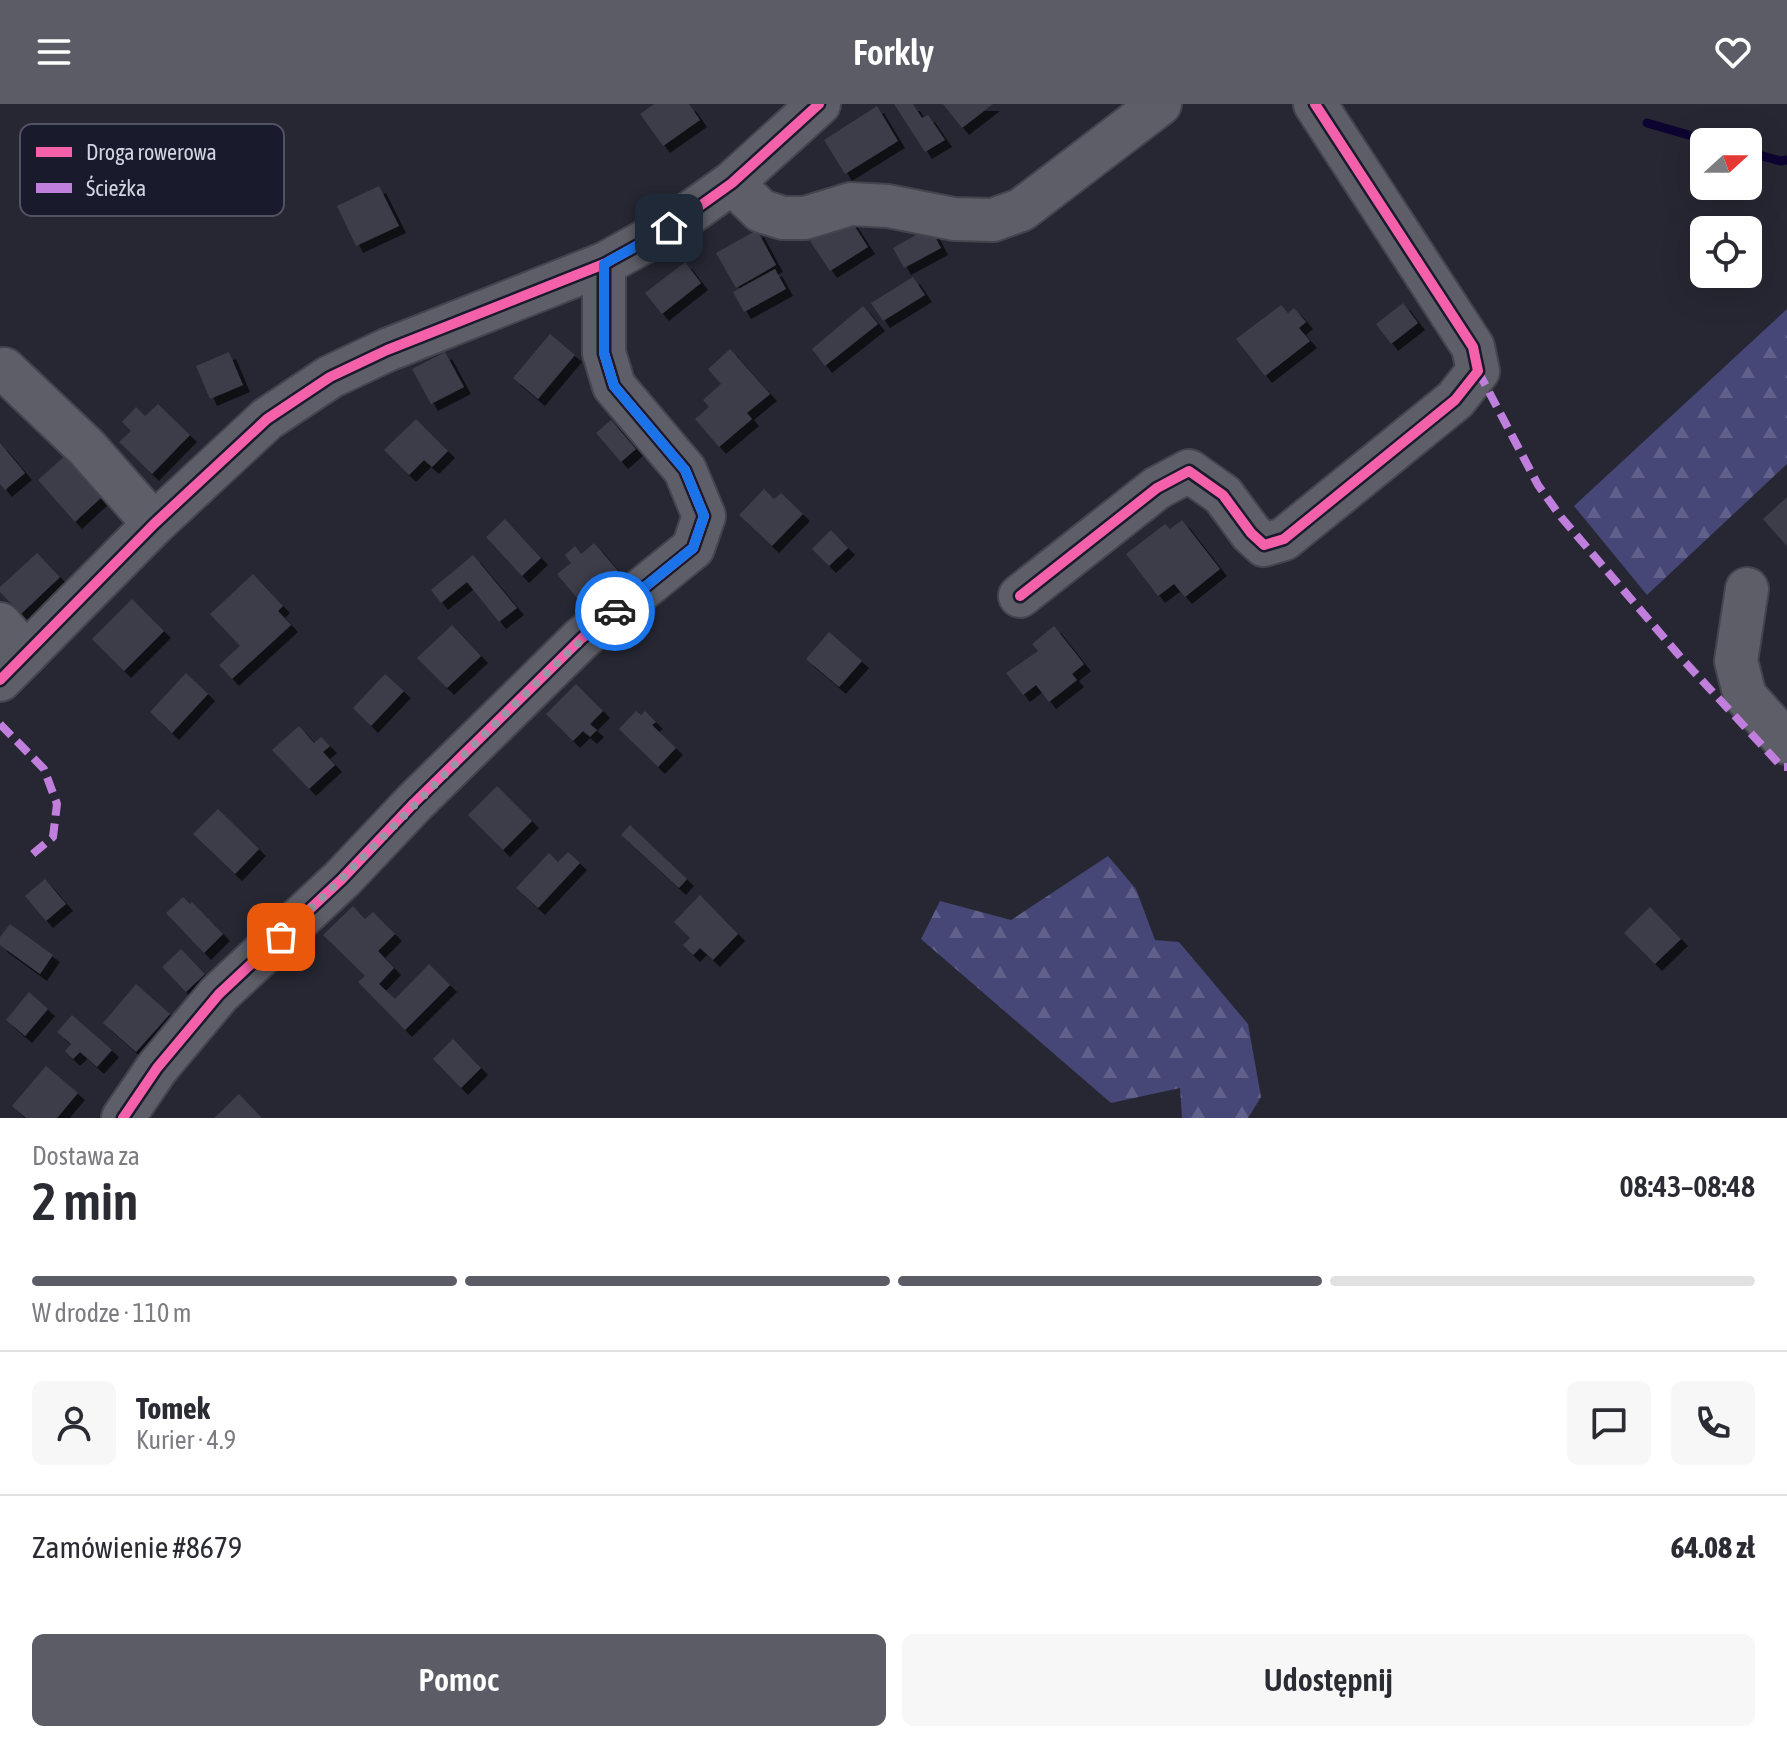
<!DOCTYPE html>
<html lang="pl">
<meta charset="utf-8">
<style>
body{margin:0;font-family:"Asap Condensed",sans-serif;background:#f7f7f7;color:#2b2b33;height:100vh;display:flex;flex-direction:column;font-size:30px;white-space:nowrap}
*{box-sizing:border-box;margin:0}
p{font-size:26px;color:#7c7c81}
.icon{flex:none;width:44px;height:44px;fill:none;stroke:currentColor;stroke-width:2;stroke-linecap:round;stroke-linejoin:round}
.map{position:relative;height:1014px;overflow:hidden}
.drawer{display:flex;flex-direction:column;background:#fff;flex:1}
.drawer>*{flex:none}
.needle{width:52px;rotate:69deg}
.buttons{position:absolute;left:1690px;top:24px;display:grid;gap:16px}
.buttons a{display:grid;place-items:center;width:72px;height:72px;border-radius:12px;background:#fff;box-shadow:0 8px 32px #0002;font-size:40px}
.pin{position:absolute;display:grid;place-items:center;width:68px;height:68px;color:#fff;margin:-34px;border-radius:16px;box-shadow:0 4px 12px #0006}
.courier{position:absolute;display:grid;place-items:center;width:80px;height:80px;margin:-40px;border:6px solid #1a73e8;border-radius:50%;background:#fff;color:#222;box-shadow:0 2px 10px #0007}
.head em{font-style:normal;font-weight:600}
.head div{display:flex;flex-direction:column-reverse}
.head{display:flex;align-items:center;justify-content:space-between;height:136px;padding:0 32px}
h1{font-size:52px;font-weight:600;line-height:60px}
.bar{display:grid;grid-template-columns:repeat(4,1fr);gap:12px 8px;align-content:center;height:96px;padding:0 32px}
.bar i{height:10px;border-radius:6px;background:#e1e1e2}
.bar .current{background:#5b5c66}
.bar p{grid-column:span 4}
.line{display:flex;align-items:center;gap:20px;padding:0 32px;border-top:2px solid #e1e1e2}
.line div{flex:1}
.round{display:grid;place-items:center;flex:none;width:84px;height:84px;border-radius:12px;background:#f7f7f7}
.button{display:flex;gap:16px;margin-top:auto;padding:16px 32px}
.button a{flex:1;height:92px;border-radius:12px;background:#5b5c66;color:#fff;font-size:32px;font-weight:600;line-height:92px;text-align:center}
.button a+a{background:#f7f7f7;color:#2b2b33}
header{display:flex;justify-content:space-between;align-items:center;height:104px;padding:0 32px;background:#5b5c66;color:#fff;font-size:36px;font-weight:600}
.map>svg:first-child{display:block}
</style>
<header><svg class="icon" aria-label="menu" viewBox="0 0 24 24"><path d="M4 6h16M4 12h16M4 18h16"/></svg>Forkly<svg class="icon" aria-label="heart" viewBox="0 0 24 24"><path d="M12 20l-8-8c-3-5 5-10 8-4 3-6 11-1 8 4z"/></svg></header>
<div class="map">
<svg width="1787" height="1014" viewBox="0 0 1787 1014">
<defs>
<pattern id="forest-firs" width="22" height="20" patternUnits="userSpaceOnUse" patternTransform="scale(2)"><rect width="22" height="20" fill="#464677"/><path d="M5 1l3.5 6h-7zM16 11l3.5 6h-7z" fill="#60608a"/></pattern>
<filter id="shadow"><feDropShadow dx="7" dy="7" stdDeviation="0" flood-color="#0009"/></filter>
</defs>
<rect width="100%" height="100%" fill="#262732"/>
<g fill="url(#forest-firs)">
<path d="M1787,205V360L1647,491L1574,402Z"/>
<path d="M1108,752L1136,785L1155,836L1179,838L1248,920L1261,993L1248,1014H1182L1180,984L1111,999L921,835L940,797L1011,816Z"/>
</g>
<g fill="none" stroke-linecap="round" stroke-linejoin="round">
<g stroke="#0d0431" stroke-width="9">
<path d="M1647,19L1713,38"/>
<path d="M1748,48L1780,57L1787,56"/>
</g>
</g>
<g fill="#3c3c4a" filter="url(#shadow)">
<path d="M654,0H689L700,16L663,42L640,10Z"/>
<path d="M894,0H913L922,14L928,11L945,36L925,48Z"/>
<path d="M943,0H993L962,24Z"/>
<path d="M877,2L898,37L845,70L824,36Z"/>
<path d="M379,82L399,122L356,142L337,102Z"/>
<path d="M848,112L868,143L830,167L810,137Z"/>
<path d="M930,123L941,144L904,164L893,144Z"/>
<path d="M757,126L776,161L736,184L716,149Z"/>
<path d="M685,158L701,179L662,210L645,189Z"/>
<path d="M775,165L786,185L744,208L733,188Z"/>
<path d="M913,173L925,191L883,217L871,199Z"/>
<path d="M1403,199L1418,219L1391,240L1376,220Z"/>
<path d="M1281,201L1288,209L1294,204L1306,218L1299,224L1310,237L1265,272L1236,235Z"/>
<path d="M863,202L878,220L825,262L812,245Z"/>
<path d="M550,230L575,251L538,295L513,274Z"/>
<path d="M730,245L770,290L747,309L752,315L719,343L695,315L709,303L703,296L721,280L708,265Z"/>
<path d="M229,248L243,281L210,295L196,262Z"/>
<path d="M445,248L464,283L431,300L412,265Z"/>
<path d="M158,300L190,331L152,370L119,338L131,327L122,318L136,303L145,312Z"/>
<path d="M416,315L448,347L432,363L424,356L409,371L384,346Z"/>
<path d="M611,316L636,345L621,358L596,329Z"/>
<path d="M0,339L25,369L5,386L0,380Z"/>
<path d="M66,351L103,392L75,418L38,376Z"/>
<path d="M764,385L774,395L781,389L803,410L772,442L739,411Z"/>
<path d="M1787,393V442L1763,415Z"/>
<path d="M505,415L541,454L522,472L486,433Z"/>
<path d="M1182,416L1220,465L1185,493L1174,480L1158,492L1126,450L1165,420L1170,425Z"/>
<path d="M831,426L848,444L829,462L812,445Z"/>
<path d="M594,439L619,468L582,500L557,470L571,459L565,451L575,442L581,450Z"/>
<path d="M37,449L60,473L21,510L0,488V483Z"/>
<path d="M473,451L517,504L499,518L467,478L441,499L431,486Z"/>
<path d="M253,470L283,502L278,507L291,521L232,575L219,561L240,542L210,510Z"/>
<path d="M132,495L164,527L124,567L92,535Z"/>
<path d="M452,521L481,552L447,584L417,554Z"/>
<path d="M1054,522L1084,560L1072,570L1077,576L1049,598L1036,581L1023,591L1006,569L1038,547L1032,540Z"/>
<path d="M829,528L862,557L839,583L806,555Z"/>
<path d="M186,569L208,590L172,629L150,608Z"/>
<path d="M385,570L404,587L371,622L353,604Z"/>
<path d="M576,580L603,607L590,620L597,626L590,633L583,627L573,637L546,610Z"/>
<path d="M636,607L641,611L645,607L656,618L652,621L676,644L658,663L619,625Z"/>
<path d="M299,622L314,639L321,633L330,642L323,648L335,661L309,685L272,646Z"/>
<path d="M497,682L532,717L503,746L468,711Z"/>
<path d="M218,705L259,745L235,770L193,730Z"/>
<path d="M630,721L687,775L679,784L621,731Z"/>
<path d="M568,748L580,759L538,804L516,784L549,749L558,758Z"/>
<path d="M45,775L66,800L46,817L25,792Z"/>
<path d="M700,791L738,830L713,856L700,844L693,851L683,841L690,834L674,818Z"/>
<path d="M183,793L190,800L192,798L223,830L204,849L166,809Z"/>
<path d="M353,802L365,815L373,808L395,830L378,847L394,864L379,880L395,895L429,860L450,881L405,926L358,878L365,872L323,831Z"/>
<path d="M1650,803L1681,835L1655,860L1624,829Z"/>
<path d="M10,820L53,851L40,870L0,841V833Z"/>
<path d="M181,845L205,870L186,888L162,863Z"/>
<path d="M136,880L170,910L136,948L103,919Z"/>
<path d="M29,888L48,905L25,932L6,916Z"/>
<path d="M72,911L112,946L97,963L80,948L73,955L65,947L71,940L57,928Z"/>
<path d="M453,935L481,964L461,984L433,955Z"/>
<path d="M46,962L78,989L57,1014H26L12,1002Z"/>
<path d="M239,990L262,1014H214Z"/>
</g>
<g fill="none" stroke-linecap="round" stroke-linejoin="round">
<defs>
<g id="minor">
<path d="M732,79L761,107L783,114H805L851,100L888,102L954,115L993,116L1021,106L1160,0"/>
<path d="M4,265L87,344L154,420"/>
<path d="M1747,485L1736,557L1745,592L1787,639"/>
<path d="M1020,492L1157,384L1189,367L1223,391L1251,429L1264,441L1284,435L1455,296L1478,267L1473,243L1315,0"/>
<path d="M0,520L26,550"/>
<path d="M0,576L154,420L267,315L330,273L387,246L604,160L669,124L732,79L819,0"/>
<path d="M123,1014L157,964L219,890L342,775L414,699L582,534L693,444L704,412L685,366L614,282L604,249V160"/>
</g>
</defs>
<use href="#minor" stroke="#43444d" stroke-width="46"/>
<use href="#minor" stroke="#5d5e67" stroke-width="42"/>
<g stroke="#c07fdc" stroke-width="8" stroke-dasharray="16 8" stroke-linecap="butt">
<path d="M1478,267L1538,381L1561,413L1684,557L1782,663H1787"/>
<path d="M0,620L44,665L57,700L53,733L28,754"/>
</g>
<defs>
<g id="cycleway">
<path d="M1020,492L1157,384L1189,367L1223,391L1251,429L1264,441L1284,435L1455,296L1478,267L1473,243L1315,0"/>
<path d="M0,576L154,420L267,315L330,273L387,246L604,160L669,124L732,79L819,0"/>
<path d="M123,1014L157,964L219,890L342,775L414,699L582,534L693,444L704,412L685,366L614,282L604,249V160"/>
</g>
</defs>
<use href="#cycleway" stroke="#191a2c" stroke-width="15"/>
<use href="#cycleway" stroke="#f560ab" stroke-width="10"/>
</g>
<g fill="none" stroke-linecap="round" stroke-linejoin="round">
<path stroke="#9697a4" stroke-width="8" stroke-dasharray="0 14.4" d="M281,833C356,763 426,688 499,616C537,579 574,541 615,507"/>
<path stroke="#1a73e8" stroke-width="10" d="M615,507L693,444L704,412L685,366L614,282L604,249V160L669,124"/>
</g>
<rect x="20" y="20" width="264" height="92" rx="12" fill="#191a2c" stroke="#515262" stroke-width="2"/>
<rect x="36" y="43" width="36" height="10" fill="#f560ab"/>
<rect x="36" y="79" width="36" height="10" fill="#c07fdc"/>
<g font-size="22" fill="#d3d4e1">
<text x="86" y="56">Droga rowerowa</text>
<text x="86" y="92">Ścieżka</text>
</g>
</svg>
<div class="buttons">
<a><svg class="needle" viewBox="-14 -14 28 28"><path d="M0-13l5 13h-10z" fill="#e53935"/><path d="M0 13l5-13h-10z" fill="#7c7c81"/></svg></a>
<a><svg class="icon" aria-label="locate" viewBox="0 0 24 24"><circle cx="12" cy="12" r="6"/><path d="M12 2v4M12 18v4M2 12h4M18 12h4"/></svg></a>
</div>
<div class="pin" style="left:281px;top:833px;background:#ea580c"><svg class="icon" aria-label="bag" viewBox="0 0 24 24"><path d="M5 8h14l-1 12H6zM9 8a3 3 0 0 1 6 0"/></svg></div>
<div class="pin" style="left:669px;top:124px;background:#1f2937"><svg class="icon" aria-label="home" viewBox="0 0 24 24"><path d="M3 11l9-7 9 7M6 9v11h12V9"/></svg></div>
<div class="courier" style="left:615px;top:507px"><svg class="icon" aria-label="car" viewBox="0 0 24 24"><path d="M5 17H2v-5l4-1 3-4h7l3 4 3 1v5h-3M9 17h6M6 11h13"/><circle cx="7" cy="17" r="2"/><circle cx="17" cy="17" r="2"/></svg></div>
</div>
<section class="drawer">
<div class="head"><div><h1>2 min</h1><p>Dostawa za</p></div><em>08:43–08:48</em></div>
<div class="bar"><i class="current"></i><i class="current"></i><i class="current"></i><i></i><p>W drodze · 110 m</p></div>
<div class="line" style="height:144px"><a class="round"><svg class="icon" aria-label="person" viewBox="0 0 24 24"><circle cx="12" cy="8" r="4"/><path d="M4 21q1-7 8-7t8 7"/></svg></a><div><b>Tomek</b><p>Kurier · 4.9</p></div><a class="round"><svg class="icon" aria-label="chat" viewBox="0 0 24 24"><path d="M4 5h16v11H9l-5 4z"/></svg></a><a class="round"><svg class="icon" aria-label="phone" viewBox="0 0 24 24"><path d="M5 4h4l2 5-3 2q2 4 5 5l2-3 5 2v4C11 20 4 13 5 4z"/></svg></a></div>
<div class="line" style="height:104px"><div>Zamówienie #8679</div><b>64.08 zł</b></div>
<div class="button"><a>Pomoc</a><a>Udostępnij</a></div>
</section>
